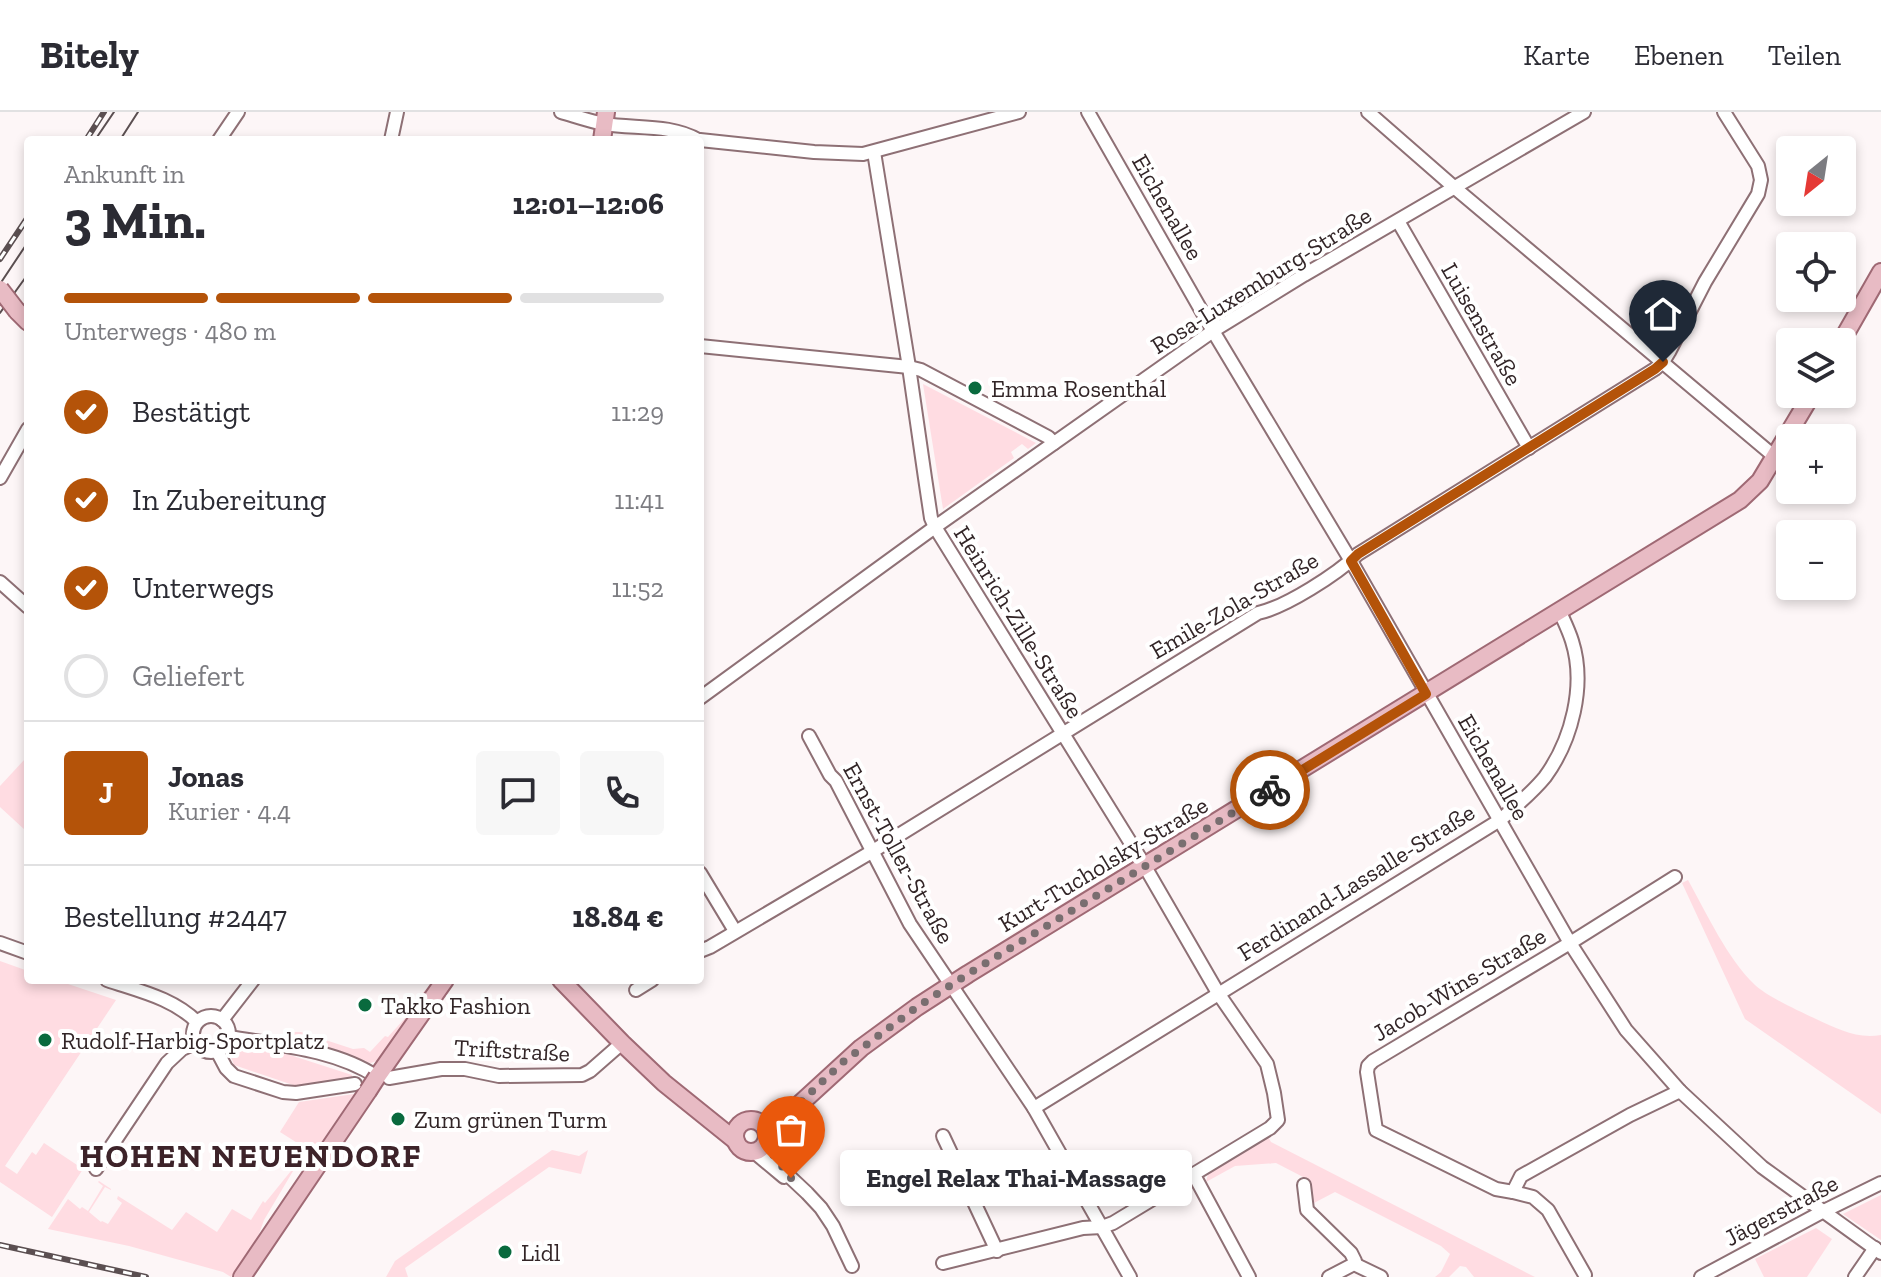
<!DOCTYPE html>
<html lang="de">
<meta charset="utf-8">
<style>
body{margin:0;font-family:"Zilla Slab",serif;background:#f7f7f7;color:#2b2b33;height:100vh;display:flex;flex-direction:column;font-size:30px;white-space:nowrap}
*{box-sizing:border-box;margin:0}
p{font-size:26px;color:#7c7c81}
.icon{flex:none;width:44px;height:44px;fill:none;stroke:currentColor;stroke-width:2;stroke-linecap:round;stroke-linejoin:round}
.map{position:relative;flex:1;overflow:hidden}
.side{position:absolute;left:24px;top:24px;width:680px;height:848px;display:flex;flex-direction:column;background:#fff;border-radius:8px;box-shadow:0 4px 12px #0003}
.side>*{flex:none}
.needle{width:52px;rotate:210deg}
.tools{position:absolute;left:1776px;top:24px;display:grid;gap:16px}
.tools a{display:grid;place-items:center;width:80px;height:80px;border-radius:8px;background:#fff;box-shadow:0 4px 12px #0003;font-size:40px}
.pin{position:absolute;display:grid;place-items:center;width:68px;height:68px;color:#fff;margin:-82px -34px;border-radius:50% 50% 50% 0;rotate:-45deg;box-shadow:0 0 8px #0007}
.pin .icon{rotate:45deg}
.courier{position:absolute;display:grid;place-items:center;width:80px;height:80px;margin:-40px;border:6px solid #b45309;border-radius:50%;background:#fff;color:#222;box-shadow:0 2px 10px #0007}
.bubble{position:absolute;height:56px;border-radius:8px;background:#fff;box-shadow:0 4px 12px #0003;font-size:26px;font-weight:700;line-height:56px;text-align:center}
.summary em{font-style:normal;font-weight:700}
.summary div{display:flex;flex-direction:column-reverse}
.summary{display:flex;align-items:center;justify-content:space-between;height:136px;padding:0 40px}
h1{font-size:52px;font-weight:700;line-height:60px}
.bar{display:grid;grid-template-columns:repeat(4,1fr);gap:12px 8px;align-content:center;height:96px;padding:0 40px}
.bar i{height:10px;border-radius:6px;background:#e1e1e2}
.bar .selected{background:#b45309}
.bar p{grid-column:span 4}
.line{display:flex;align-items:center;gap:20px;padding:0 40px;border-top:2px solid #e1e1e2}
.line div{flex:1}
.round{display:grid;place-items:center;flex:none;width:84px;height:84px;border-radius:8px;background:#f7f7f7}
ol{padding:0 40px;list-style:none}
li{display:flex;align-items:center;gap:24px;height:88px}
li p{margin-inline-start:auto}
li .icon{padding:8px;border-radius:50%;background:#b45309;color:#fff;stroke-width:4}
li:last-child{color:#7c7c81}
li i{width:44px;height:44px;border:4px solid #e1e1e2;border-radius:50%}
header{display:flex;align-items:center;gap:48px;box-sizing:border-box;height:112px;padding:0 40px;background:#fff;border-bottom:2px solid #e1e1e2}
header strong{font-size:38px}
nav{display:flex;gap:44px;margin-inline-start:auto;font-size:28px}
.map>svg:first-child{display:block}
</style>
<header>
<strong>Bitely</strong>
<nav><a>Karte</a><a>Ebenen</a><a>Teilen</a></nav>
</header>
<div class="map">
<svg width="1881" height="1165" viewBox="0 0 1881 1165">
<rect width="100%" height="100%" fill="#fdf6f7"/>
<g fill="#ffdce2">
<path d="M923,272L1036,331L1028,337L1022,332L1011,340L1014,346L943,397Z"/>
<path d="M25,647L28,650V714L25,718L0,695V674Z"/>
<path d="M1688,768C1707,802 1727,846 1755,873C1768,885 1799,899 1816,907C1838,917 1856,927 1881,923V1002L1745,907L1682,771Z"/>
<path d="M0,849L28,859V868H56L116,888L5,1054L17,1062L32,1040L36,1043L44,1031L83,1057L52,1105L0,1070Z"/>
<path d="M428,875L379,948L371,951L366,950L292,924L294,920H301L353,937L364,936L370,940L385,924L388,925L406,905L403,903Z"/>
<path d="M243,935L290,943L352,963V965L299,974L293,973L234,953L231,945L235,939Z"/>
<path d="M354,982L312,1044L298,1036L299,1032L280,1020L299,990Z"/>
<path d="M804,1003L820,1031L786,1050C771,1030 789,1018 804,1003Z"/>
<path d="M1267,1023L1271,1030L1535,1165H1474L1466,1155L1460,1154L1449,1165H1435L1441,1160L1450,1142L1441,1134L1335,1080L1312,1092L1307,1067L1276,1051L1235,1054L1206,1070L1209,1058Z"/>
<path d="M552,1038L579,1044L588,1038L581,1062L549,1055L405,1156L408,1165H386L395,1149Z"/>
<path d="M299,1049L264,1108L258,1125L231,1165L223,1160L129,1134L48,1117L68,1087L80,1097L82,1095L88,1099L103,1074L98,1070L99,1069L111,1077V1078L105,1075L89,1100L101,1110L102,1109L108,1112L122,1091L117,1087L118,1084L172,1118L186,1100L217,1120L232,1097L251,1108L263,1089L265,1091Z"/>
<path d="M1881,1083V1128L1843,1102Z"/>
<path d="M1816,1116L1832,1127L1807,1165H1764L1755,1147Z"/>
</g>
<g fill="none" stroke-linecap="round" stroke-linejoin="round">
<defs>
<g id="minor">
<path d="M561,0C575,4 589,9 604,12C635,17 671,12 698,28"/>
<path d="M1088,0L1213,219L1351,449L1570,831L1626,918L1680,979L1762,1055L1881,1141"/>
<path d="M1368,0L1455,76L1775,345"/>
<path d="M219,28L238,0"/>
<path d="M391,28L397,0"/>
<path d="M700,28L814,40L863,42L1019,0"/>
<path d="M874,40L909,255L925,366L931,406L935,415L1140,746L1218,881L1267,952L1274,981L1278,1008L1270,1016L1113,1111L1102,1115L1083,1116L943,1151"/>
<path d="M1398,109L1529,336"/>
<path d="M700,234L909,255L921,258L1048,325L1054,331"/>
<path d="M0,366L28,317"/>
<path d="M0,470L28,495"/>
<path d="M700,586L935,415L1213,219L1304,163L1584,0"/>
<path d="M809,624L830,663L836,669L910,812L1034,996L1130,1165"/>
<path d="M700,761L735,819"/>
<path d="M1675,765L1570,831L1373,949L1368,954L1367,960L1376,1018L1496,1077L1513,1080L1521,1064L1630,1003L1680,979"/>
<path d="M0,831L28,841"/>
<path d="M700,839L710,835L873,739L1258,501C1286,495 1337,462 1358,442L1655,257L1663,250L1669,240L1705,170L1758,82L1761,68L1758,54L1724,0"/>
<path d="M107,868C139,879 173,886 197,910"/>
<path d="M636,878L652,868"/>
<circle cx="211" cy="922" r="18"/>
<path d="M222,908L253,868"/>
<path d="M229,925C277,933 335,937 377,965"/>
<path d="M217,939L226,956L234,964L283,980L296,981L355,972"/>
<path d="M389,966L441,957H465L499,964L582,963L590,959L622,931"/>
<path d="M1034,996L1500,708C1516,694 1532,681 1545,665C1572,628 1586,573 1572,529C1569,519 1564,509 1560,500"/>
<path d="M943,1024L997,1139"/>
<path d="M765,1032L791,1066L807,1081L821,1096L833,1114L852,1154"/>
<path d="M754,1040L784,1065"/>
<path d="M96,1057L167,951L182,937L195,931"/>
<path d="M1194,1063L1249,1165"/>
<path d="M1304,1073L1307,1098L1351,1141L1355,1149L1354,1152"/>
<path d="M1513,1080L1533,1085L1548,1098L1585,1163"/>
<path d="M1329,1165L1354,1152L1381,1165"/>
<path d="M1701,1165L1822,1100L1881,1071"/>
<path d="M1855,1165L1875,1136"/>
</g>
<g id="major">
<path d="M602,28L606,0"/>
<path d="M17,199L28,210"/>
<path d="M1841,230L1881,160"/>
<path d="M561,868L622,931L664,971L736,1029"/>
<path d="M377,965L445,868"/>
<circle cx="751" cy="1024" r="16"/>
<path d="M767,1022L861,936L917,895L968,862L1740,388L1760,369L1812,282"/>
<path d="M242,1165L368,979"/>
</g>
</defs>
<use href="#minor" stroke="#8e7075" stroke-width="16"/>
<use href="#major" stroke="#9f6974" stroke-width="20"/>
<use href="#minor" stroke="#fff" stroke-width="12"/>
<use href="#major" stroke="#e8bbc4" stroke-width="16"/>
<g stroke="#5b4f51" stroke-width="2">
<path d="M95,28L114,0"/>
<path d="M120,28L138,0"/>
<path d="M0,172L28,130"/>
<path d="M0,201L28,162"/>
</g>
<defs>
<g id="rail">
<path d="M86,28L104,0"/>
<path d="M0,147L28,105"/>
<path d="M0,1133L146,1165"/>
</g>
</defs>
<use href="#rail" stroke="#5b4f51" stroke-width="6"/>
<use href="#rail" stroke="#fff" stroke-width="3" stroke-dasharray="9" stroke-linecap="butt"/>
<defs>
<g id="major-bridge">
<path d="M0,177L17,199"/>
<path d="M368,979L377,965"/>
</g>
</defs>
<use href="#major-bridge" stroke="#9f6974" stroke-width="20" stroke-linecap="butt"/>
<use href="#major-bridge" stroke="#e8bbc4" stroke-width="16"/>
</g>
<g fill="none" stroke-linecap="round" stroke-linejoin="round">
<path stroke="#796e70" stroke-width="8" stroke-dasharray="0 14.4" d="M791,1066L765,1032L767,1022L843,950L917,895L968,862L1270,678"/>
<path stroke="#b45309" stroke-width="10" d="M1270,678L1426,582L1351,449L1358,442L1655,257L1663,250"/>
</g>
<g fill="#096a3e" stroke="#fff" stroke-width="3">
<circle cx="975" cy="276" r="8"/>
<circle cx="365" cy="893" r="8"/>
<circle cx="45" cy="928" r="8"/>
<circle cx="398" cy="1007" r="8"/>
<circle cx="505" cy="1140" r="8"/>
</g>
<g text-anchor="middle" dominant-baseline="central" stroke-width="8" stroke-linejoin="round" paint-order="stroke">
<g font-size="24" fill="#322527" stroke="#fff">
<text transform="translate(1168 95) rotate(60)">Eichenallee</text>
<text transform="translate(1261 168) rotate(-32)">Rosa-Luxemburg-Straße</text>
<text transform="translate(1482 212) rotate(60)">Luisenstraße</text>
<text transform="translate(1234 493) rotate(-30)">Emile-Zola-Straße</text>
<text transform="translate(1019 510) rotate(58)">Heinrich-Zille-Straße</text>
<text transform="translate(1494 655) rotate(60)">Eichenallee</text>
<text transform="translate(899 741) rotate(61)">Ernst-Toller-Straße</text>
<text transform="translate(1103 752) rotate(-31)">Kurt-Tucholsky-Straße</text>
<text transform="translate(1356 770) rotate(-32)">Ferdinand-Lassalle-Straße</text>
<text transform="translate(1459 872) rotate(-31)">Jacob-Wins-Straße</text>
<text transform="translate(512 938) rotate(3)">Triftstraße</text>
<text transform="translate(1781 1098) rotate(-28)">Jägerstraße</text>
</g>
<g font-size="24" fill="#322527" stroke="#fff" text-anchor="start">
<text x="991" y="276">Emma Rosenthal</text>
<text x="381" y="893">Takko Fashion</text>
<text x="61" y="928">Rudolf-Harbig-Sportplatz</text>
<text x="414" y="1007">Zum grünen Turm</text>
<text x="521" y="1140">Lidl</text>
</g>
<g font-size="32" font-weight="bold" letter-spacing="2" fill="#3d2329" stroke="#fff">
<text x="251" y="1044">HOHEN NEUENDORF</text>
</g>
</g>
</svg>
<div class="tools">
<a><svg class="needle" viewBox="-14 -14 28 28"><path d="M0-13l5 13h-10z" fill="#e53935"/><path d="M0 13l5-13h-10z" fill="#7c7c81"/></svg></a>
<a><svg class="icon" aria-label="locate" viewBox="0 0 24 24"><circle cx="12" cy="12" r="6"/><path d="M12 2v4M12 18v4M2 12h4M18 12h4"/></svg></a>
<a><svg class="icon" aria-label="layers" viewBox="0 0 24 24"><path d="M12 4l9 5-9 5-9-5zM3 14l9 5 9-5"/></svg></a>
<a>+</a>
<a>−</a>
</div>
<div class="pin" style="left:791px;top:1066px;background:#ea580c"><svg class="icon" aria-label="bag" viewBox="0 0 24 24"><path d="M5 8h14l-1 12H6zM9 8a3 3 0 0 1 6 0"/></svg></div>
<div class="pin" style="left:1663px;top:250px;background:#1f2937"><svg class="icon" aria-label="home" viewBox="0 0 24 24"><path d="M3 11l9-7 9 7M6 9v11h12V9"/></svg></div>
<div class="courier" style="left:1270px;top:678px"><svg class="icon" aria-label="bike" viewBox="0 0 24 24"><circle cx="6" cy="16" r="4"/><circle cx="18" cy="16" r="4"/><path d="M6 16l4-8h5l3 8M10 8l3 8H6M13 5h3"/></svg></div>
<div class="bubble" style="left:840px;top:1038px;width:352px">Engel Relax Thai-Massage</div>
<section class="side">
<div class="summary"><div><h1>3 Min.</h1><p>Ankunft in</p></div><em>12:01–12:06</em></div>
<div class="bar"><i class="selected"></i><i class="selected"></i><i class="selected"></i><i></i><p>Unterwegs · 480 m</p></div>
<ol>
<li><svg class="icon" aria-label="check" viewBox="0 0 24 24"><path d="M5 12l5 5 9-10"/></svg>Bestätigt<p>11:29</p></li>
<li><svg class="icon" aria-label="check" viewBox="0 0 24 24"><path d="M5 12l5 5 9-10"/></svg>In Zubereitung<p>11:41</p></li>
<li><svg class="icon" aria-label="check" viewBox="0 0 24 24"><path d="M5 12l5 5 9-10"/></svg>Unterwegs<p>11:52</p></li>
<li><i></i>Geliefert</li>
</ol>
<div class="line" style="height:144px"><b class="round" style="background:#b45309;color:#fff">J</b><div><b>Jonas</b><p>Kurier · 4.4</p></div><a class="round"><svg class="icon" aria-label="chat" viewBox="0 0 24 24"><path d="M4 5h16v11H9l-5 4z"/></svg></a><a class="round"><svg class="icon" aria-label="phone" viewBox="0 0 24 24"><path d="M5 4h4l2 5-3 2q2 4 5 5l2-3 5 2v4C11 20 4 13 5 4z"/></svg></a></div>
<div class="line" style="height:104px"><div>Bestellung #2447</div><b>18.84 €</b></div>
</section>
</div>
